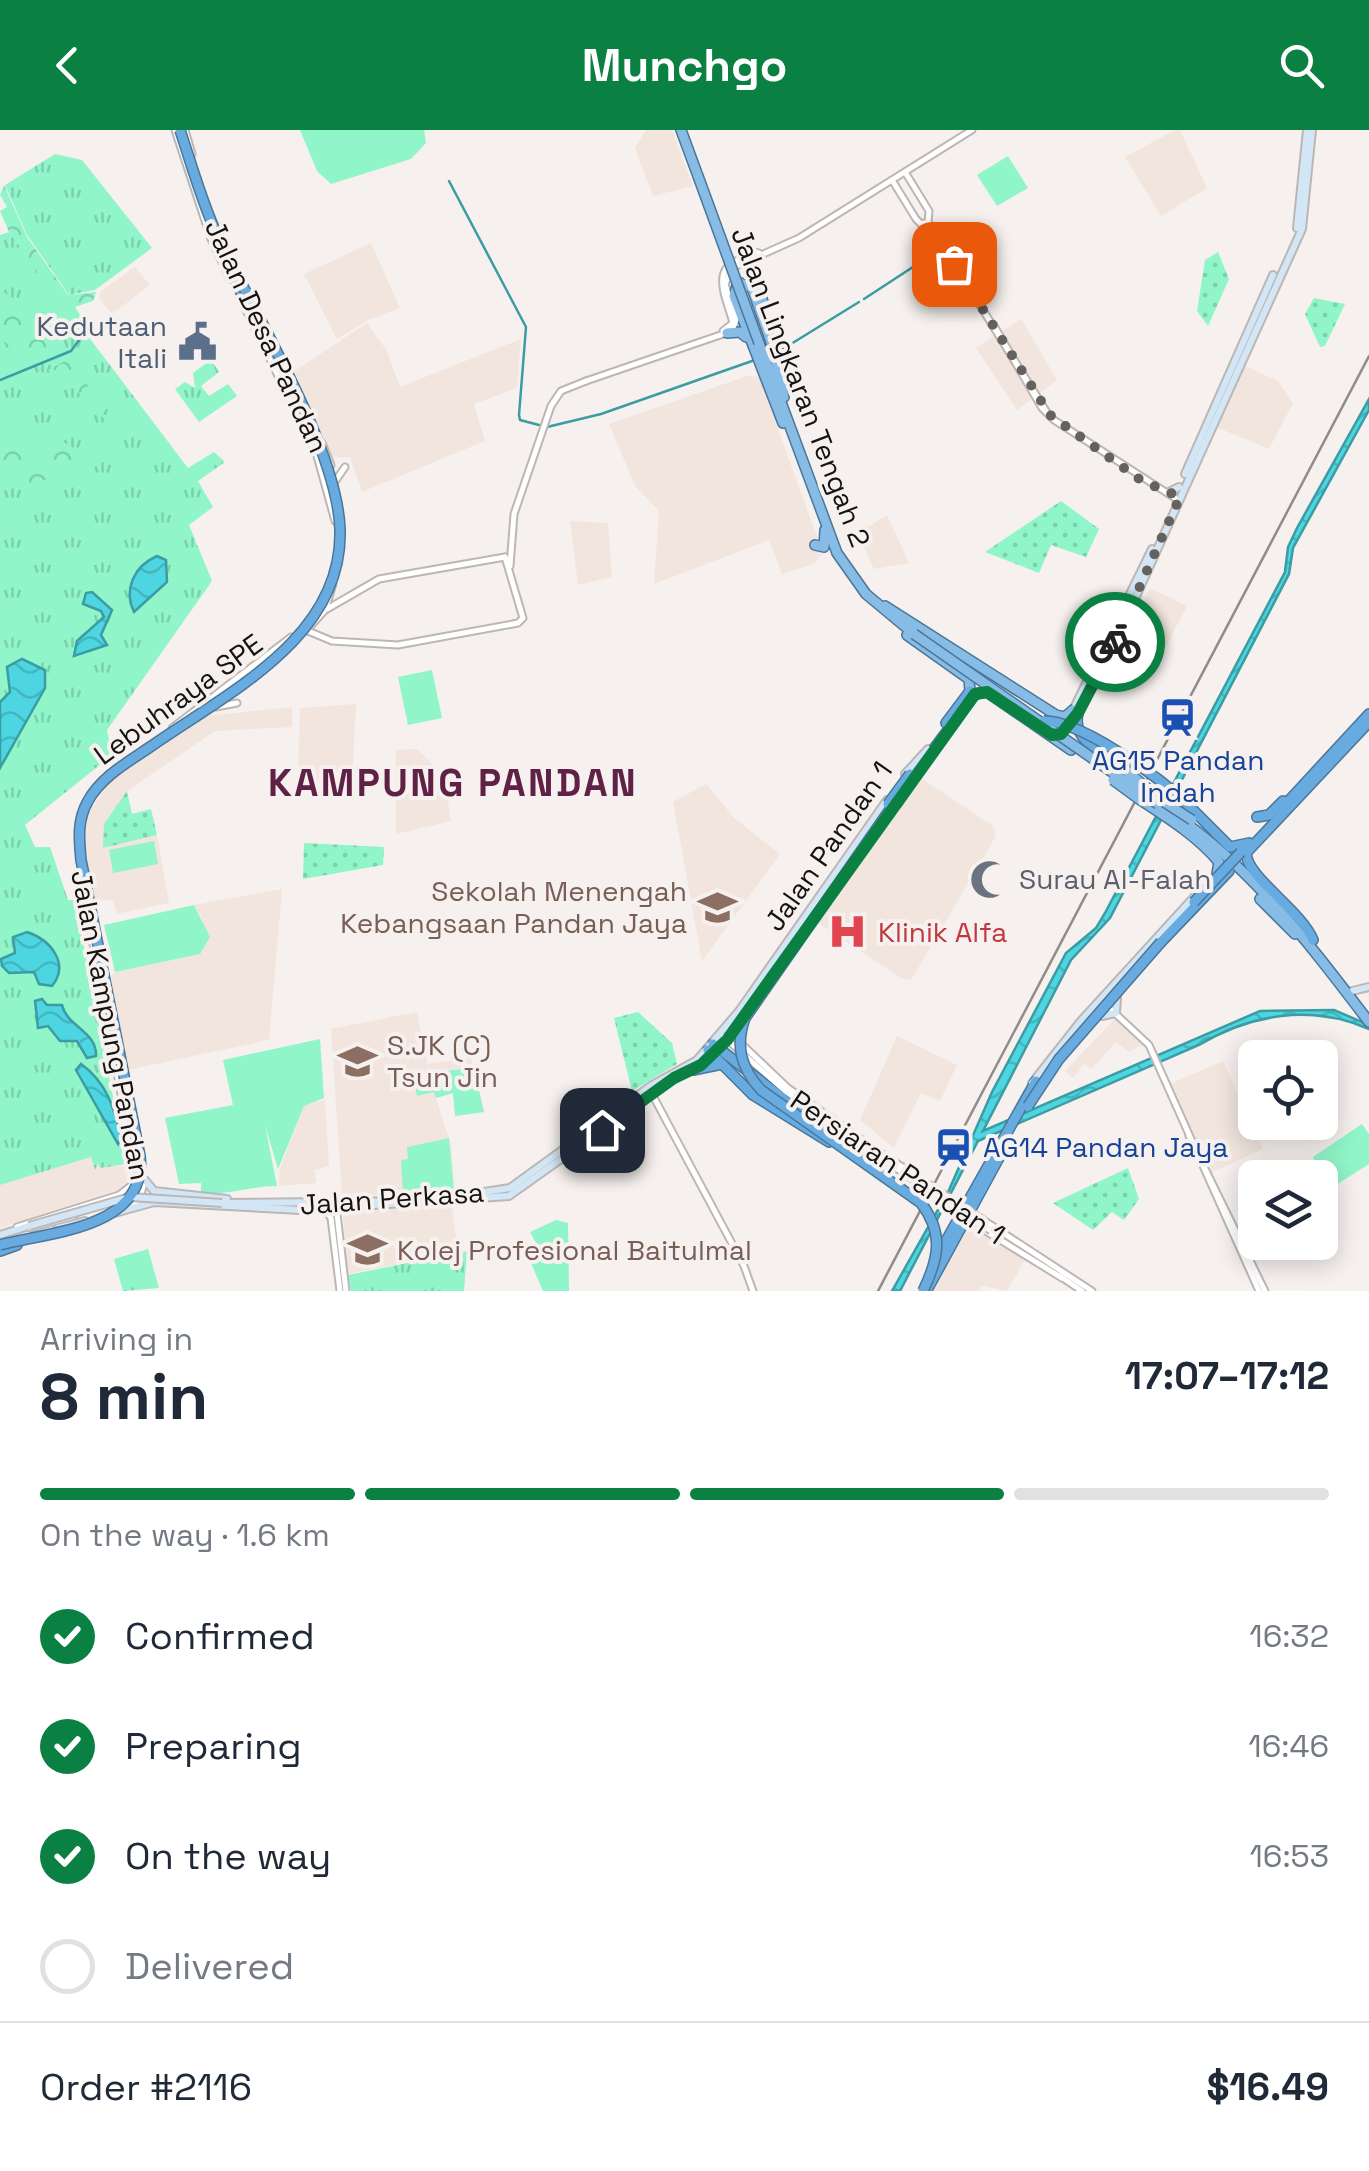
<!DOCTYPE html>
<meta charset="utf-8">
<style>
body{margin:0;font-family:"Space Grotesk",sans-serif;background:#f6f6f7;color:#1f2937;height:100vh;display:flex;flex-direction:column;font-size:38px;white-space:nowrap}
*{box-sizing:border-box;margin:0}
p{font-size:32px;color:#747a83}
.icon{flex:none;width:55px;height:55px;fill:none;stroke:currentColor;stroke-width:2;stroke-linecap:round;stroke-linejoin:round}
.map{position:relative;height:1161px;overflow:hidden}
.sheet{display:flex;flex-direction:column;background:#fff;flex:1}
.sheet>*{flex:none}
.fabs{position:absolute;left:1238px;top:910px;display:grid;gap:20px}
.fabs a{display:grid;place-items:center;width:100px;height:100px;border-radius:15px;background:#fff;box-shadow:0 5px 25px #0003;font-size:50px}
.pin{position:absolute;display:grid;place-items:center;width:85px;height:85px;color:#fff;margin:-42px;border-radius:20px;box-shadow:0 5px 15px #0006}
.courier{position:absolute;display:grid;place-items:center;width:100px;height:100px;margin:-50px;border:8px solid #0b8043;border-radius:50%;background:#fff;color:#222;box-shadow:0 2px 12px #0007}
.overview em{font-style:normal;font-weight:700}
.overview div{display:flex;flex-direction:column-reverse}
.overview{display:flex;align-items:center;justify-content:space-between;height:170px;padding:0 40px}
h1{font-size:65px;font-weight:700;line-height:75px}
.bar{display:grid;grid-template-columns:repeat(4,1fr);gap:15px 10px;align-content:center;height:120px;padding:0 40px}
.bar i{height:12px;border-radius:8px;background:#e0e1e3}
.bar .selected{background:#0b8043}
.bar p{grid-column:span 4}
.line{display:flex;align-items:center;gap:25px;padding:0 40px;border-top:2px solid #e0e1e3}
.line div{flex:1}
ol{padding:0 40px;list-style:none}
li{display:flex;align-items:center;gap:30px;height:110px}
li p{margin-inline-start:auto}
li .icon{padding:10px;border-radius:50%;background:#0b8043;color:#fff;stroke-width:4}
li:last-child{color:#747a83}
li i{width:55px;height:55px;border:5px solid #e0e1e3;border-radius:50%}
header{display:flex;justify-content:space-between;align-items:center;height:130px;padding:0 40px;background:#0b8043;color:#fff;font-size:45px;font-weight:700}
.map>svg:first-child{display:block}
</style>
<header><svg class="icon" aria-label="back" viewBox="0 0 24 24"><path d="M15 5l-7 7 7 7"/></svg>Munchgo<svg class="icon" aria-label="search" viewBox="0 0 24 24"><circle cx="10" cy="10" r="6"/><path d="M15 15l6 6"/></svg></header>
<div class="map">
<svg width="1369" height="1161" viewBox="0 0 1369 1161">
<defs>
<pattern id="grass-tufts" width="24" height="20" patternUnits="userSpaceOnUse" patternTransform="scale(2.5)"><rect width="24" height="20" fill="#90f5c8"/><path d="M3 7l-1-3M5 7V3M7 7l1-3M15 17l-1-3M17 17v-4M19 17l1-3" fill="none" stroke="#7bd1ab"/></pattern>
<pattern id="forest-crowns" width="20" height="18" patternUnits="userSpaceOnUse" patternTransform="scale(2.5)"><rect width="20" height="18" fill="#90f5c8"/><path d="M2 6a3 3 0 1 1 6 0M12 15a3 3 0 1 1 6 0" fill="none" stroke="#7bd1ab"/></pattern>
<pattern id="park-dots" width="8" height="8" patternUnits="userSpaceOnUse" patternTransform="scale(2.5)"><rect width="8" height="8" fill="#90f5c8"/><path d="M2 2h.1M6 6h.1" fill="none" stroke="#7bd1ab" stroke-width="1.8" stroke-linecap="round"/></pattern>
<pattern id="water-waves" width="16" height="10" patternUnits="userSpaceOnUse" patternTransform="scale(2.5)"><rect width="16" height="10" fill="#4dd6e1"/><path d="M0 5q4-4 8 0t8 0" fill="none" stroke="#42b7c0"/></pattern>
</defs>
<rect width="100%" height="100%" fill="#f6f1ee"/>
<g fill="#f1e5de">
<path d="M646,0H672L693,56L653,66L635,18Z"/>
<path d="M1175,0H1180L1207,58L1161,86L1125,27Z"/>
<path d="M371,113L400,178L368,190L337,209L304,144Z"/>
<path d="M135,137L150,155L112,184L99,168L101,161Z"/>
<path d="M1021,189L1057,250L1017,280L976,218Z"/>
<path d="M367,193L387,221L400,257L521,209L517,258L474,274L485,311L362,362L350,327H333L293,242Z"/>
<path d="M1243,235L1278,251L1293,273L1269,319L1216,297Z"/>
<path d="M747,246L759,247L823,423L813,434L782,444L769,410L654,454L659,381L635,356L609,294Z"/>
<path d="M887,385L909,433L874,439L858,403Z"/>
<path d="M570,391L608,393L612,447L578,455Z"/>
<path d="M1150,458L1187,476L1163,522L1155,518L1139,548L1113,535Z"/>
<path d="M356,574L352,652L298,651L300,578Z"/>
<path d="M292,577V597L215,601L127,661L105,693L103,718L157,705L169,773L117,784L112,769L94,772L81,713L86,687L113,647L205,586Z"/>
<path d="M417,619L444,645L451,691L396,704V620Z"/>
<path d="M922,649L994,697L996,706L911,850L903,849L818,793Z"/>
<path d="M706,654L734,688L780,724L702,831L673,672Z"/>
<path d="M282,759L269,910L128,940L109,849L115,842L200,824L202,789L194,775Z"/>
<path d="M417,882L427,934L471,928L476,942L484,982L455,986L454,963L436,968L451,1015L454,1060L342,1067L331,899Z"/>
<path d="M1115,889L1143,914L1129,922L1116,912L1091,939L1084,934L1073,948L1065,941Z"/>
<path d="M897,906L957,935L940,971L921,963L894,1018L860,990Z"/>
<path d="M1223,931L1263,1019L1210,1043L1170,954Z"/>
<path d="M325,970L329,1036L315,1040L316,1053L279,1056L280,1039L304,975Z"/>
<path d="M91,1027L108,1036L132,1035L127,1057L0,1098V1055Z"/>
<path d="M452,1076L458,1122L347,1144L343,1082Z"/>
<path d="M967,1097H975L1025,1130L1007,1161L982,1156L979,1161H930Z"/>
</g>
<g fill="url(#grass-tufts)">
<path d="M55,24L82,30L152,118L95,160L69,165L27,105L5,55Z"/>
<path d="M9,102L188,338L214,322L225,332L198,351L213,377L189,395L212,451L107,600L112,625L25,695L35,717H50L68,770H75L126,1034L100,1038L98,1033L95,1040L91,1027L0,1055V105Z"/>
<path d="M211,230L219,242L201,256L209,266L228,254L237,266L199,292L175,259L185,252L195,258L193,243Z"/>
<path d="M148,1119L159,1158L123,1161L114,1129Z"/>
<path d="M467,1121L464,1161H351L348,1145Z"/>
</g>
<g fill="url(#forest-crowns)">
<path d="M4,55L27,107L68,165L96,162L93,171L75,177L88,197L79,200L9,102L0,81L7,77L0,65Z"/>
<path d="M6,163L60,224C35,233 20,225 0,208V167Z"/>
<path d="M67,230L126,302L122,307L79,263L48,240Z"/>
<path d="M0,295L44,317L66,313L98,336L3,361Z"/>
</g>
<g fill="url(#park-dots)">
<path d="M1218,122L1229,149L1208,196L1197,181L1205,130Z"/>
<path d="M1314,168L1345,174L1325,216L1320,217L1305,184Z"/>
<path d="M1061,371L1099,399L1086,427L1051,415L1039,443L985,422Z"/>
<path d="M127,661L132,684L151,679L157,705L103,718L104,694Z"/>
<path d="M304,713L384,717L383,735L303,749Z"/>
<path d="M638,882L672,913L677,934L632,961L614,888Z"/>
<path d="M1128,1038L1139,1069L1124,1090L1112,1082L1093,1100L1053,1073Z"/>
</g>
<g fill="#90f5c8">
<path d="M300,0H424L426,13L411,29L331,54L317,41Z"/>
<path d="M1008,26L1028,58L997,76L977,45Z"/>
<path d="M432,540L442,588L408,595L398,547Z"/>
<path d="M154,711L158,734L113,743L109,720Z"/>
<path d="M194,775L210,807L200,824L115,842L104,795Z"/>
<path d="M320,909L324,968L304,976L278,1039L265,995L277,1056C249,1056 228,1066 201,1062V1053L179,1054L165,988L233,975L223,930Z"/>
<path d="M473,935L484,982L455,986L453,963L436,968L434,962L417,966L414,951L432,950L431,943L462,939L463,943H470Z"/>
<path d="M1362,994L1369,1004V1034L1328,1060L1313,1027Z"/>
<path d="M449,1008L454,1060L403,1063L401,1030L408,1029L407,1017Z"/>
<path d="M556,1090L568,1093L569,1161H543L525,1119L536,1113L530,1102Z"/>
</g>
<g fill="url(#water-waves)" stroke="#3c9ca3" stroke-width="2.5">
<path d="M1369,269V280L1293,418L1289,444L1110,788L1071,830L983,1001L1260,881L1334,880L1369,895V899C1311,874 1251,884 1199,915L978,1011L900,1161H892L949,1060L992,962L1066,823L1096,798L1105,783L1285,442L1288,417L1297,398Z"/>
<path d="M157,426L166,430L167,452L134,482C123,460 134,436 157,426Z"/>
<path d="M92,462L112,480L101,505L107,515L74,526L77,511L104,487L101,481L83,474L86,463Z"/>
<path d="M22,529L45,540V558L0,638V572L10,562L7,537Z"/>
<path d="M27,802C51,810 70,834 52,856L39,854L34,842L9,843L2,836L1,829L15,823L13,807Z"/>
<path d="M42,869L47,875H62C67,897 97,901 96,926L87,928L77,911H60L48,896L38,898L35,871Z"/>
<path d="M81,934C106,952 114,976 121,1008L118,1014L76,940Z"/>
</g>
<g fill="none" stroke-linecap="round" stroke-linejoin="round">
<g stroke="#3c9ca3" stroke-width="2.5">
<path d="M449,51L526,197L519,285L520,290L539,295"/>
<path d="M864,169L942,118"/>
<path d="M778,222L859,172"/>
<path d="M0,250L71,221L85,202"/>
<path d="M547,297L601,284L752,231"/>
</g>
<defs>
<g id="tertiary">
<path d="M175,0L211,109L230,149"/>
<path d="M185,0L192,24"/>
<path d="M905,42L929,81L928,92L1046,281"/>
<path d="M892,50L916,89L921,94L928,92"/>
<path d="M747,120L759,123"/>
<path d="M242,172L317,326L335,391"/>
<path d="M993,194L1042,278L1054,290L1178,370"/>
<path d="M723,201L733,193C726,166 707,134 749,127"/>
<path d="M586,251L732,201L736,190L725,154L732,138L799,108L972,0"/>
<path d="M322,313L331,335"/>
<path d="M334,353L345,337"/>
<path d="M510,436L514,384L551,276L561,261L586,251"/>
<path d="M327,479L379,449L505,427"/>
<path d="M307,500L325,480L333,454"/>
<path d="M308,501L332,511L398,515L518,493L523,488L505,427"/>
<path d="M216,577L237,573"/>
<path d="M172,598L291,507"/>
<path d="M82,755L135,1039"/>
<path d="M1104,873L1149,915L1259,1161"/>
<path d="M728,901L788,958L872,1017"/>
<path d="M723,906L785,961L867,1019"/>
<path d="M652,964L744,1136L753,1161"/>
<path d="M1189,1006L1265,1161"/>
<path d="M336,1075L346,1161"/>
<path d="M132,1077L140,1069L144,1052"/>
<path d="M325,1080L331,1088L340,1161"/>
<path d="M965,1094L976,1095L1062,1148"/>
<path d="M991,1095L1092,1161"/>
<path d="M17,1097L119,1065L132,1055"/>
<path d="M31,1098L74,1086"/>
<path d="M1060,1146L1082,1161"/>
</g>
<g id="secondary">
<path d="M1297,98L1307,0"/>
<path d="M1185,344L1273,145"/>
<path d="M1169,362L1179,357"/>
<path d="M1073,580L1152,419"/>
<path d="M1078,583L1124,493L1302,99L1312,0"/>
<path d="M905,644L928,619"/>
<path d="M897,675L913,652"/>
<path d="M1352,861L1369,857"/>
<path d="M1102,886L1116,883L1117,868"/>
<path d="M1032,953L1080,892L1194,767"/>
<path d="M144,1049L154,1061L227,1069"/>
<path d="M433,1070L510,1058L652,955L697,930L739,881L887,670"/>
<path d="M222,1073L415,1071"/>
<path d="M111,1084L154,1072L300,1080L509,1066L675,948L713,924L743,887"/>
<path d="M58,1098L85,1091"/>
<path d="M0,1105L29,1096"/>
</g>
<g id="trunk">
<path d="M681,0L698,46"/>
<path d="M750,127L763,172"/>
<path d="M727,203L740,202L746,207"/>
<path d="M770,207L784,267"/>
<path d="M771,212L752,158L738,152L734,166L783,293"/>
<path d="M759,213L837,423L866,464L914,504"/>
<path d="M815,415L824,417L825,400"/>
<path d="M885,476L1056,585L1065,587L1073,580"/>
<path d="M907,505L969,549L970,561"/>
<path d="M975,564L987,562L1071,620"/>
<path d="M1139,669C1168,688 1196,705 1219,732L1217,744"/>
<path d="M1158,674C1245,728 1308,812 1369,892"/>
<path d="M1260,769L1295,804"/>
</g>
<g id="motorway">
<path d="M232,144L246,173"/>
<path d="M1078,583C1071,611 1102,622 1124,633"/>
<path d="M946,593L970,561"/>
<path d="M909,652L975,564"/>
<path d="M1179,666L1230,717L1249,713"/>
<path d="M1284,676L1369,584"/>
<path d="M1257,687L1269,685L1283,671"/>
<path d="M1313,810C1301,780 1247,748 1246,723L1369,592"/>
<path d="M1161,812L1229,741"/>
<path d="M713,914L821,998"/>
<path d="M708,920L753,965L829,1012"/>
<path d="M693,940L722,934"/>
<path d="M0,1121L17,1115"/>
<path d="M937,1127L1036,951"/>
<path d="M928,1158L1007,1013"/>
</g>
</defs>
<use href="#tertiary" stroke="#bcb7b5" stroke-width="9"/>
<use href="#secondary" stroke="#bcb7b5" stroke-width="10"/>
<use href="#trunk" stroke="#4b7698" stroke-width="12"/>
<use href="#motorway" stroke="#4b7698" stroke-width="12"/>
<use href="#tertiary" stroke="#fff" stroke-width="5"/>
<use href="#secondary" stroke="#d2e6f6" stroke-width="6"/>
<use href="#trunk" stroke="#86bce6" stroke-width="9"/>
<use href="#motorway" stroke="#68abe0" stroke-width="9"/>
<path stroke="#908c8a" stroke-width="2.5" d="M878,1161L1369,226"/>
<defs>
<g id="tertiary-bridge">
<path d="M872,1017L991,1095"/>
<path d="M867,1019L991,1101"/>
</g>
<path id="secondary-bridge" d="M29,1096L130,1067L222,1073"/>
<g id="trunk-bridge">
<path d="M698,46L759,213"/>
<path d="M914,504L1158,674"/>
<path d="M1122,637L1161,670"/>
<path d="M1113,650L1139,669"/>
<path d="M1158,668L1192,690"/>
</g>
<g id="motorway-bridge">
<path d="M1044,591C1079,590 1152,643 1179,666"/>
<path d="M896,671L745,888C735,916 741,938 761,960L921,1073C944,1103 939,1128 923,1161"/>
<path d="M888,674L910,644"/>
<path d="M1194,772L1241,722"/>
<path d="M1028,976L1059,929L1161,812"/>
<path d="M0,1115C50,1102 148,1098 140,1026L81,730C79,709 77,690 88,671C101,647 128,632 150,617C227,563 343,508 340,400C338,319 254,183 218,107C202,73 192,36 180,0"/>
</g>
</defs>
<use href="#tertiary-bridge" stroke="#bcb7b5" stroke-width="9" stroke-linecap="butt"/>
<use href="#secondary-bridge" stroke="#bcb7b5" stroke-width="10" stroke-linecap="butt"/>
<use href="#trunk-bridge" stroke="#4b7698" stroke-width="12" stroke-linecap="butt"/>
<use href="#motorway-bridge" stroke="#4b7698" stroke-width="12" stroke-linecap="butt"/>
<use href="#tertiary-bridge" stroke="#fff" stroke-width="5"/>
<use href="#secondary-bridge" stroke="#d2e6f6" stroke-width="6"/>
<use href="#trunk-bridge" stroke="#86bce6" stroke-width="9"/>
<use href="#motorway-bridge" stroke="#68abe0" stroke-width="9"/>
</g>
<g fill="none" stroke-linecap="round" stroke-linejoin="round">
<path stroke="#64615f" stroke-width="10" stroke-dasharray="0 18" d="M954,134L1050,285L1142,351L1180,367L1115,512"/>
<path stroke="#0b8043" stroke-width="12" d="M602,1000L674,948L701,935L727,910L975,564L987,562L1052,605L1061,604L1078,583L1115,512"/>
</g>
<defs>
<symbol id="civic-bare" viewBox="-9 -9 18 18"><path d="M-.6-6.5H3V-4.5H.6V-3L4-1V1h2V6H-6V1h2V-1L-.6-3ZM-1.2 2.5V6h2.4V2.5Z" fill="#5c6f8a" stroke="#f6f1ee" stroke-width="2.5" paint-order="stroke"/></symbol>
<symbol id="station-bare" viewBox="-9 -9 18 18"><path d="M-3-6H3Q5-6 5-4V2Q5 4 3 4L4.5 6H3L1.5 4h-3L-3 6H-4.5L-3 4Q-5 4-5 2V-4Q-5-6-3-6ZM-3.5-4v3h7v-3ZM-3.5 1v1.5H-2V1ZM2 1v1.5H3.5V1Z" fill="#1a4fb4" stroke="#f6f1ee" stroke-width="2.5" paint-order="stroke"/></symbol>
<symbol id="mosque-bare" viewBox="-9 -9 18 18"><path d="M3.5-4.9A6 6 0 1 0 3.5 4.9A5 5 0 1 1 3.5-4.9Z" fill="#6b7280" stroke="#f6f1ee" stroke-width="2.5" paint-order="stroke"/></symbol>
<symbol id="school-bare" viewBox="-9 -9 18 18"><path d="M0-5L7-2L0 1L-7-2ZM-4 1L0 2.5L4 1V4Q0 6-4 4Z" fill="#8d6e63" stroke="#f6f1ee" stroke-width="2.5" paint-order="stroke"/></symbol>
<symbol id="hospital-bare" viewBox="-9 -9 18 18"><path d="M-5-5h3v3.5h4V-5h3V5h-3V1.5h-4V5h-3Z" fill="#e0444e" stroke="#f6f1ee" stroke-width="2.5" paint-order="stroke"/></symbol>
<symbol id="university-bare" viewBox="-9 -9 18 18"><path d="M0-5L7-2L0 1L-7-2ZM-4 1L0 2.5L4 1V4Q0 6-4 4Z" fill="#8d6e63" stroke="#f6f1ee" stroke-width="2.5" paint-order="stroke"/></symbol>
</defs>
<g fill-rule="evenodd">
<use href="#civic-bare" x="170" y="184" width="55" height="55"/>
<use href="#station-bare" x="1150" y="560" width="55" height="55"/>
<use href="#mosque-bare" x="962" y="722" width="55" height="55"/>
<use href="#school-bare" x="690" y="750" width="55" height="55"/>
<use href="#hospital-bare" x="820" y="774" width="55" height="55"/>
<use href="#school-bare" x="330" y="904" width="55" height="55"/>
<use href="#station-bare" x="926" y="990" width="55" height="55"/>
<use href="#university-bare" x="340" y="1092" width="55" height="55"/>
</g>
<g text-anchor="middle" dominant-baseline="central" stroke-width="8" stroke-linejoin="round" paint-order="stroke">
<g font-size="28" fill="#4e5e75" stroke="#f6f1ee" text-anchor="end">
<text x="167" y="196">Kedutaan<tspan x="167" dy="32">Itali</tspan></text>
</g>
<g font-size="28" fill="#151312" stroke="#f6f1ee">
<text transform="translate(267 206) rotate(65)">Jalan Desa Pandan</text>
<text transform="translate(801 257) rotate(69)">Jalan Lingkaran Tengah 2</text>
<text transform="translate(178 569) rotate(-36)">Lebuhraya SPE</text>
<text transform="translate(828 716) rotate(-55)">Jalan Pandan 1</text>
<text transform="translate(111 895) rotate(79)">Jalan Kampung Pandan</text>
<text transform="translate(898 1037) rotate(34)">Persiaran Pandan 1</text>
<text transform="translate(392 1068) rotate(-4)">Jalan Perkasa</text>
</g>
<g font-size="28" fill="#164399" stroke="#f6f1ee">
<text x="1178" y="630">AG15 Pandan<tspan x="1178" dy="32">Indah</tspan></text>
<text x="983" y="1017" text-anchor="start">AG14 Pandan Jaya</text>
</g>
<g font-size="28" fill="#5b616d" stroke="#f6f1ee" text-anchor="start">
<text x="1019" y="749">Surau Al-Falah</text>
</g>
<g font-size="28" fill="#785e54" stroke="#f6f1ee" text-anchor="start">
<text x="687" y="761" text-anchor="end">Sekolah Menengah<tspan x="687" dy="32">Kebangsaan Pandan Jaya</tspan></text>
<text x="387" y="915">S.JK (C)<tspan x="387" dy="32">Tsun Jin</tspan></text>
<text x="397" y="1120">Kolej Profesional Baitulmal</text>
</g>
<g font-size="28" fill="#be3a42" stroke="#f6f1ee" text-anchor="start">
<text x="878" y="802">Klinik Alfa</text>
</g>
<g font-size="38" font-weight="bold" letter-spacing="2.5" fill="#5f2246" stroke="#f6f1ee">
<text x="453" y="653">KAMPUNG PANDAN</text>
</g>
</g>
</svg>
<div class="fabs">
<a><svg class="icon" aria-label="locate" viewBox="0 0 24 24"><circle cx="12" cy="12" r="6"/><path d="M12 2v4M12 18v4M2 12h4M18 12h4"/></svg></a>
<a><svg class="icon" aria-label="layers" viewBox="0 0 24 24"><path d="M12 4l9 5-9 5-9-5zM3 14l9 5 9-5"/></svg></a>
</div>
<div class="pin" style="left:954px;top:134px;background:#ea580c"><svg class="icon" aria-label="bag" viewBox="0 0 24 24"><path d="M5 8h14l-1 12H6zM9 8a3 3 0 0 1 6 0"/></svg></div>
<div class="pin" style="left:602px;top:1000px;background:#1f2937"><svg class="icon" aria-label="home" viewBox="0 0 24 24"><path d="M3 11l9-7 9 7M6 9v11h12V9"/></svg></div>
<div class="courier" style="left:1115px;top:512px"><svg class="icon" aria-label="bike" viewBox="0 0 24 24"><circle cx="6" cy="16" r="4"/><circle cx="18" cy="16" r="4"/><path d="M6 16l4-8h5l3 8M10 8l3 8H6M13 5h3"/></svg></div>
</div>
<section class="sheet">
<div class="overview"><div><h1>8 min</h1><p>Arriving in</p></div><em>17:07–17:12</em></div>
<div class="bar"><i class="selected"></i><i class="selected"></i><i class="selected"></i><i></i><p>On the way · 1.6 km</p></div>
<ol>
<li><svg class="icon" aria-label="check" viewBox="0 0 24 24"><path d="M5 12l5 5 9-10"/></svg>Confirmed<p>16:32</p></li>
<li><svg class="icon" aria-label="check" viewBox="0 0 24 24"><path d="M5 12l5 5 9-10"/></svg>Preparing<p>16:46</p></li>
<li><svg class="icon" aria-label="check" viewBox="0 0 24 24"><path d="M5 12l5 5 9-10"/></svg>On the way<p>16:53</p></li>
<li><i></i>Delivered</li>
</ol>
<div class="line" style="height:130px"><div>Order #2116</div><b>$16.49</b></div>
</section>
